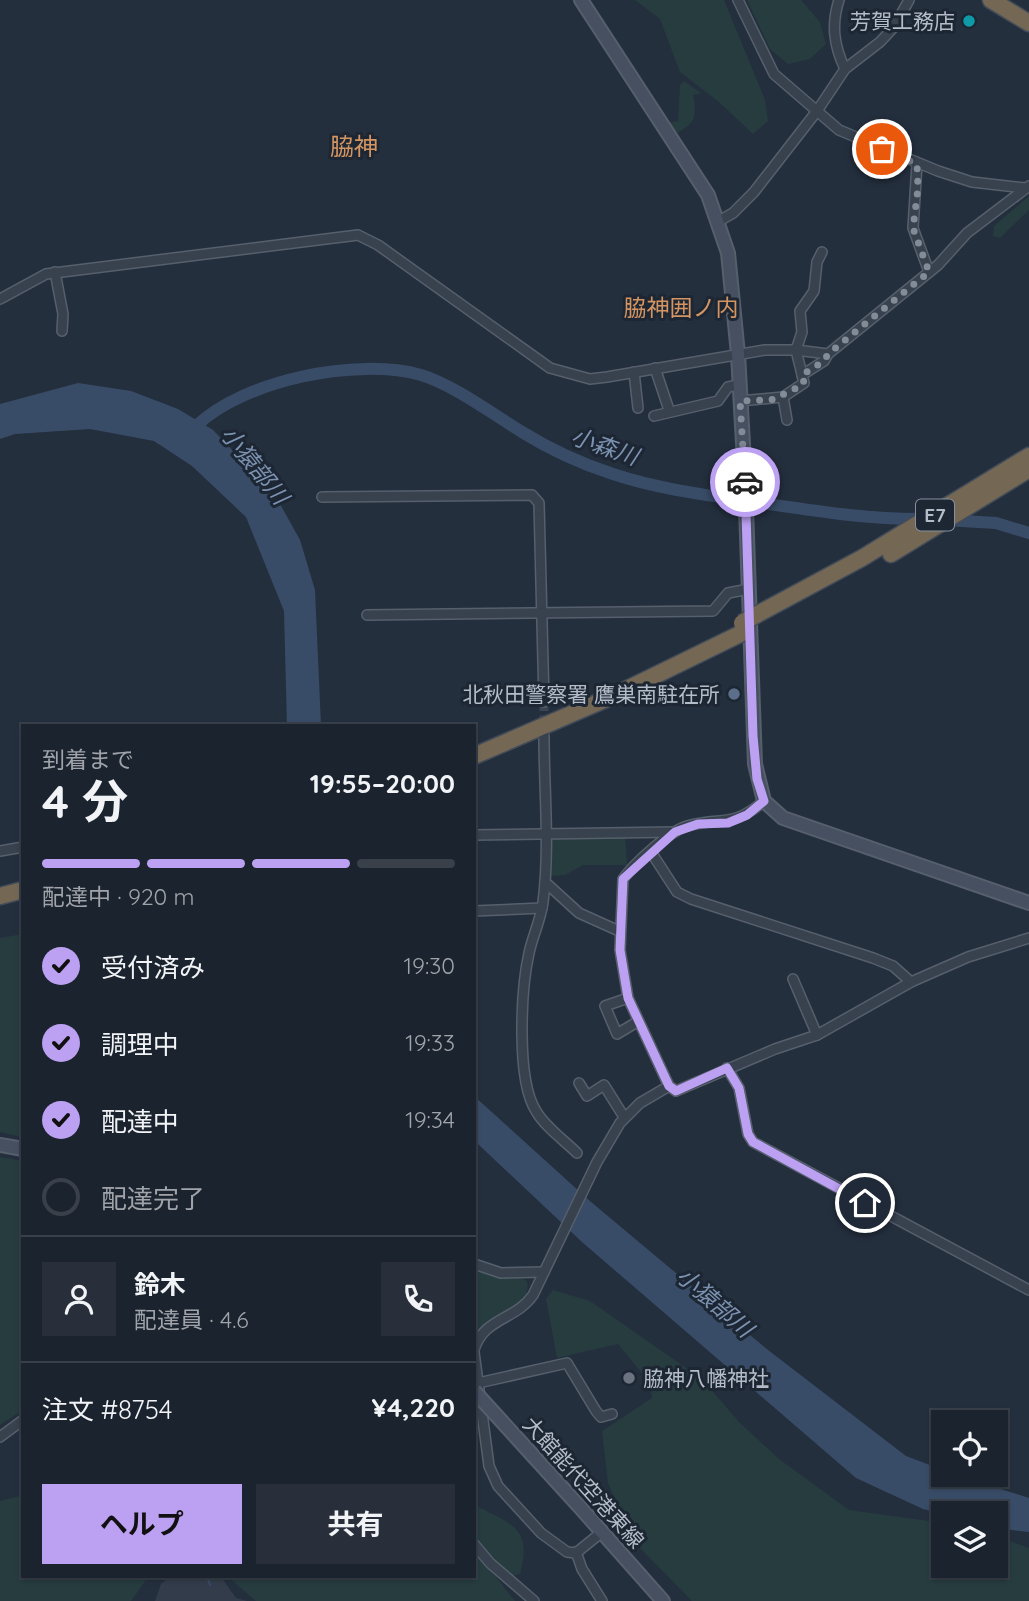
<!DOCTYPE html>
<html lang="ja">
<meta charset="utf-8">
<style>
body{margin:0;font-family:Quicksand,"Noto Sans JP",sans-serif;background:#282f3a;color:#f1f3f6;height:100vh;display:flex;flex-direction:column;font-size:26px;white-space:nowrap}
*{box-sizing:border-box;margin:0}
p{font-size:23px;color:#a0a4aa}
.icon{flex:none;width:38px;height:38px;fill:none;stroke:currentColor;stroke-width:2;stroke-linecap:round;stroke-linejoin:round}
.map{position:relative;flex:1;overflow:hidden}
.side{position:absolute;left:21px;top:724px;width:455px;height:854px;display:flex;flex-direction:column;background:#1b232e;border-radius:0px;box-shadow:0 2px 5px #0004,0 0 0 2px #39404a}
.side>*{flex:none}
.buttons{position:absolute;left:931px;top:1410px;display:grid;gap:14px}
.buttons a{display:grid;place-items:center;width:77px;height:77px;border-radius:0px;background:#1b232e;box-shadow:0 2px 5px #0004,0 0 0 2px #39404a;font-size:35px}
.pin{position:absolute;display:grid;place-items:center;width:60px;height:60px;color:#fff;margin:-30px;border:4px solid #fff;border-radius:50%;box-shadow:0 2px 7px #0007}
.courier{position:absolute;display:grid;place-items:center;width:70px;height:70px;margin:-35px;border:5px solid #bca0f2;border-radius:50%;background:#fff;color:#222;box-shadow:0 2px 9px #0007}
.overview em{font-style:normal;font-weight:700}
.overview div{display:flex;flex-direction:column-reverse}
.overview{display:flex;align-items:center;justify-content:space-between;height:119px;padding:0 21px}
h1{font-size:46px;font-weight:700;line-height:52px}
.bar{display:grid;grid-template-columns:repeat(4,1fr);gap:10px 7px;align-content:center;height:84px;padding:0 21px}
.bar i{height:9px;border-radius:5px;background:#39404a}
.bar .selected{background:#bca0f2}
.bar p{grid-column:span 4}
.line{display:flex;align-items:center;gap:18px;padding:0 21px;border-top:2px solid #39404a}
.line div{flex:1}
.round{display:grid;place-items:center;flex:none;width:74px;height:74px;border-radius:0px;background:#282f3a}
ol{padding:0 21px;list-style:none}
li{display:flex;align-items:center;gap:21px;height:77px}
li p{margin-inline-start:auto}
li .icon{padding:7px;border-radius:50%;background:#bca0f2;color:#111;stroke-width:4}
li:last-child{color:#a0a4aa}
li i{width:38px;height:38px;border:4px solid #39404a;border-radius:50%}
.action{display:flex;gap:14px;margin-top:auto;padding:14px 21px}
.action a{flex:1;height:80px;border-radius:0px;background:#bca0f2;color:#111;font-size:28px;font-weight:700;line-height:80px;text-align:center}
.action a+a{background:#282f3a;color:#f1f3f6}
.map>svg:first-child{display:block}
</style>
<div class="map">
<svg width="1029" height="1601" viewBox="0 0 1029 1601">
<rect width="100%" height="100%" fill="#242f3e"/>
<path fill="#323c4b" d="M169,1577H221L236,1598L247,1601H155L161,1584Z"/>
<g fill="#263c3f">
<path d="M635,0H724L765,100L768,121L753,134L719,102L680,72L660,19Z"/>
<path d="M747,0H801L820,22L826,44L810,59L788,64L770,49Z"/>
<path d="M684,81L701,93L693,95C697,119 695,123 674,135L667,123L678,121L680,85Z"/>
<path d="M1029,196V210L1000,238L993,236L994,226Z"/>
<path d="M548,835H625L627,865H583L565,875L549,876Z"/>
<path d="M23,934V1137L0,1132V938Z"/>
<path d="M0,1157L23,1161V1410L0,1425Z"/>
<path d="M474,1268C487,1272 519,1276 527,1281C533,1311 487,1314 474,1335Z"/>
<path d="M553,1290L590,1301L702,1379L739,1422L779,1459L849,1510L943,1523V1566H996V1536L1029,1548V1601H692L635,1543L608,1483L602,1431L652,1398L650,1383L618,1344L557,1358L546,1299Z"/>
<path d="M23,1495V1577H148L131,1601H0V1501Z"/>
<path d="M474,1505C511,1523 533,1528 520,1574L511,1576L498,1567L474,1539Z"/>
<path d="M474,1549L515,1601H256L228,1577H474Z"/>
</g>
<g fill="#394c67">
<path d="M78,383L131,391L178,409L213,430L275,495L300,540L315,590L321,726H287L284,611L246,517L192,466L154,441L90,429L15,434L0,439V404Z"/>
<path d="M474,1096L591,1202L768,1350L906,1456L943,1470V1475H958L1029,1498V1532L996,1528V1514H943L923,1509L856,1478L582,1242L479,1145L474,1140Z"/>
</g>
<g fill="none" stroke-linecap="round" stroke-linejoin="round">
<path stroke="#394c67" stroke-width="2" d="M207,1577L210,1585"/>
<g stroke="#394c67" stroke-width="12">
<path d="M196,426C244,380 357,357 421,375C452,384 494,415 522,432C551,450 582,464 613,474C664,491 717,496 769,504C822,512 874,520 927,519"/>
<path d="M945,520L996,523L1029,533"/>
</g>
<path stroke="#3a4453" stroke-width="9" stroke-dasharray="9 4.5" stroke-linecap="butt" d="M544,702V729"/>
<defs>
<g id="street">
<path d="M738,0L774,74L839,130L938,171L972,182L1025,188"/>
<path d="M839,0C831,25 834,46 845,69"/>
<path d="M917,164L913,228L929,272"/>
<path d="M719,221L733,213L754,192L817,111L845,69L880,42L894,27L909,0"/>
<path d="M822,252L817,262L814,291L800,311L802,332L796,350L828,354L938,265L967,233L1029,186"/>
<path d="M55,272L63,314L62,331"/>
<path d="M0,299L46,274L358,235L378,245L550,368L590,379L607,377L765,350H796L804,383L783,397L787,420"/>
<path d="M655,368L669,410"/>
<path d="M634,372L638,408"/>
<path d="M802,375L824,361L828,354"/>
<path d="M740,401L783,397"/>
<path d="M654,416L718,401L728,387L739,385"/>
<path d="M322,497L532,495L539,503L544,702"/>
<path d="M367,615L713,611L728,593L749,589"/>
<path d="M544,736C544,790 550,848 543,902C541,919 533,935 529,953C521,989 516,1080 536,1111C545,1127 564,1140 577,1153"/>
<path d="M764,801C731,829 723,816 687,826C669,831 634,864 623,879L620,950L628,998L669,1086L676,1091L775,1049L817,1035L911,982L968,957L1029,938"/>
<path d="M474,835L675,832"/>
<path d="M0,851L23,847"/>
<path d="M651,852L677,892L691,899L873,958L893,966L911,982"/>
<path d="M545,882L579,913L619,931"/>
<path d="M474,911L542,908"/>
<path d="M793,979L817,1035"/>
<path d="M628,998L605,1006L617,1034L637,1022"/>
<path d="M727,1068L739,1088L748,1134L753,1142L1029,1290"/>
<path d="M579,1083L587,1096L604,1085L624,1117"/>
<path d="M474,1264L501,1273L544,1272"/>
<path d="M474,1350C483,1318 516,1320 533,1295L597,1162L620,1123L640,1103L669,1086"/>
<path d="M474,1352L489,1466L498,1486L541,1533L567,1552L576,1553L602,1532"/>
<path d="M478,1383L567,1363L596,1411L601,1417L612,1414"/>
<path d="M0,1437L23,1420"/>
<path d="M474,1544L490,1563L534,1601"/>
<path d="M576,1552L582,1569L602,1601"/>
</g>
<g id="secondary">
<path d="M581,0L708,195L728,253L738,354L745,480L755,764L764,801L783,818L1029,903"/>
<path d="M0,1145L23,1149"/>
<path d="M578,1505L663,1601"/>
</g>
<g id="highway">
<path d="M991,0L1029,23"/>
<path d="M891,554L1029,469"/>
<path d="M756,615L862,558L1029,456"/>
<path d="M474,756L613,696L744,632"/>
<path d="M0,896L23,890"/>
</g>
</defs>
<use href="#street" stroke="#565f6c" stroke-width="12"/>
<use href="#secondary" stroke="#565f6c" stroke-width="16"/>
<use href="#highway" stroke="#434c59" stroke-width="19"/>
<use href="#street" stroke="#38414e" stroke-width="9"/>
<use href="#secondary" stroke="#465061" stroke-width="12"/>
<use href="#highway" stroke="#746855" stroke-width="16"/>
<defs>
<path id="secondary-bridge" d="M474,1391L578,1505"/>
<path id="highway-bridge" d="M742,623L756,615"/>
</defs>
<use href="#secondary-bridge" stroke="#565f6c" stroke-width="16" stroke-linecap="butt"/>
<use href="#highway-bridge" stroke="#434c59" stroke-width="19" stroke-linecap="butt"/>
<use href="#secondary-bridge" stroke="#465061" stroke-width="12"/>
<use href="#highway-bridge" stroke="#746855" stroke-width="16"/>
</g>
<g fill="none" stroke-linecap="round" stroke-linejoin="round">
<path stroke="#828b98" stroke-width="7" stroke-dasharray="0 12.6" d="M745,482L740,401L771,400L801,386L804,383L802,375L824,361L828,354L929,272L913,228L918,188L917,164L882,149"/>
<path stroke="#bca0f2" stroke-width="9" d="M745,482L753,736L757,779L764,801L747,815L728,823L698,824L675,832L623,879L620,950L628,998L669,1086L676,1091L727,1068L739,1088L748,1134L753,1142L865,1203"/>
</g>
<circle fill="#0f9aa8" stroke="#1d2633" stroke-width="2.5" cx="969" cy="21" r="7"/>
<circle fill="#5c6f8a" stroke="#1d2633" stroke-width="2.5" cx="734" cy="694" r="7"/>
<circle fill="#6b7280" stroke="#1d2633" stroke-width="2.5" cx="629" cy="1378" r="7"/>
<g text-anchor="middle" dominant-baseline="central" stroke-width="6" stroke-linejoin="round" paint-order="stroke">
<rect fill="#1d2633" stroke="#878f9c" stroke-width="2" x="916" y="499.5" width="38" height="31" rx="5"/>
<g font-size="19" font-weight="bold" fill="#b4bcc9">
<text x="935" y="515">E7</text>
</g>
<g font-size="21" fill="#b4bcc9" stroke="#1d2633" text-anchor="end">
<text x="955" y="21">芳賀工務店</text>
<text x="720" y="694">北秋田警察署 鷹巣南駐在所</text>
<text x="643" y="1378" text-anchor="start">脇神八幡神社</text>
</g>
<g font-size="21" fill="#b4bcc9" stroke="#1d2633">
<text transform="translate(584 1482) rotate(48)">大館能代空港東線</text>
</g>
<g font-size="23" fill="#d59563" stroke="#1d2633">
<text x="681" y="307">脇神囲ノ内</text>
</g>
<g font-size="23" font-style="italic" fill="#7c92b1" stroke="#1d2633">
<text transform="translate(605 446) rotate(19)">小森川</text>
<text transform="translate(255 465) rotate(51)">小猿部川</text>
<text transform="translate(715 1302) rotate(41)">小猿部川</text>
</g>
<g font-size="24" fill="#d59563" stroke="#1d2633">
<text x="354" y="146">脇神</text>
</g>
</g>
</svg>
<div class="buttons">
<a><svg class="icon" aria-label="locate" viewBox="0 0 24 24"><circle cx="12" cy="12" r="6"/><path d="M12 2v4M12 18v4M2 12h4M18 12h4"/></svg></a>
<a><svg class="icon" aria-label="layers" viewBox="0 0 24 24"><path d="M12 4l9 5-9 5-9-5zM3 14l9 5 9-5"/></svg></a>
</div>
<div class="pin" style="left:882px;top:149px;background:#ea580c"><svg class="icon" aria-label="bag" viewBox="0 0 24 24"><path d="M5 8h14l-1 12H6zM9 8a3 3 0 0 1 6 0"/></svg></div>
<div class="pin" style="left:865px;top:1203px;background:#1f2937"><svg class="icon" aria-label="home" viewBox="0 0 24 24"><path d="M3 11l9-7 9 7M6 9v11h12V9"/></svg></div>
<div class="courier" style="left:745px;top:482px"><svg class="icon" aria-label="car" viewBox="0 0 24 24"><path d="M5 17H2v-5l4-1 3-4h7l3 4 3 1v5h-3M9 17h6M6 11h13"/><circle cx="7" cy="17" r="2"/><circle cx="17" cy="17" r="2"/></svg></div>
<section class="side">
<div class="overview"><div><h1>4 分</h1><p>到着まで</p></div><em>19:55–20:00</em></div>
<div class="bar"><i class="selected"></i><i class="selected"></i><i class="selected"></i><i></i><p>配達中 · 920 m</p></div>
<ol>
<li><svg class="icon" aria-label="check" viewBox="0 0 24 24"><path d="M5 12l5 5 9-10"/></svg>受付済み<p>19:30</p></li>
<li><svg class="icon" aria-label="check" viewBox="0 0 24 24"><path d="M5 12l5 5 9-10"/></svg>調理中<p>19:33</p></li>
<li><svg class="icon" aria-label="check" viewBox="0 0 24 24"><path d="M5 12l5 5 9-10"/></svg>配達中<p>19:34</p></li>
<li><i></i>配達完了</li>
</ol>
<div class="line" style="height:126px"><a class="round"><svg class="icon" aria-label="person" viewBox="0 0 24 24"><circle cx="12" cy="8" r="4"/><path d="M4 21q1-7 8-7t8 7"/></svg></a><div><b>鈴木</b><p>配達員 · 4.6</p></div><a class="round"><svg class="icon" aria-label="phone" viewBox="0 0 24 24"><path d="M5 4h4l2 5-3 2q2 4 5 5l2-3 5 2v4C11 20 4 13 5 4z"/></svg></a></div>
<div class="line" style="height:91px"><div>注文 #8754</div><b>¥4,220</b></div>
<div class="action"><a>ヘルプ</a><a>共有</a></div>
</section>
</div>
